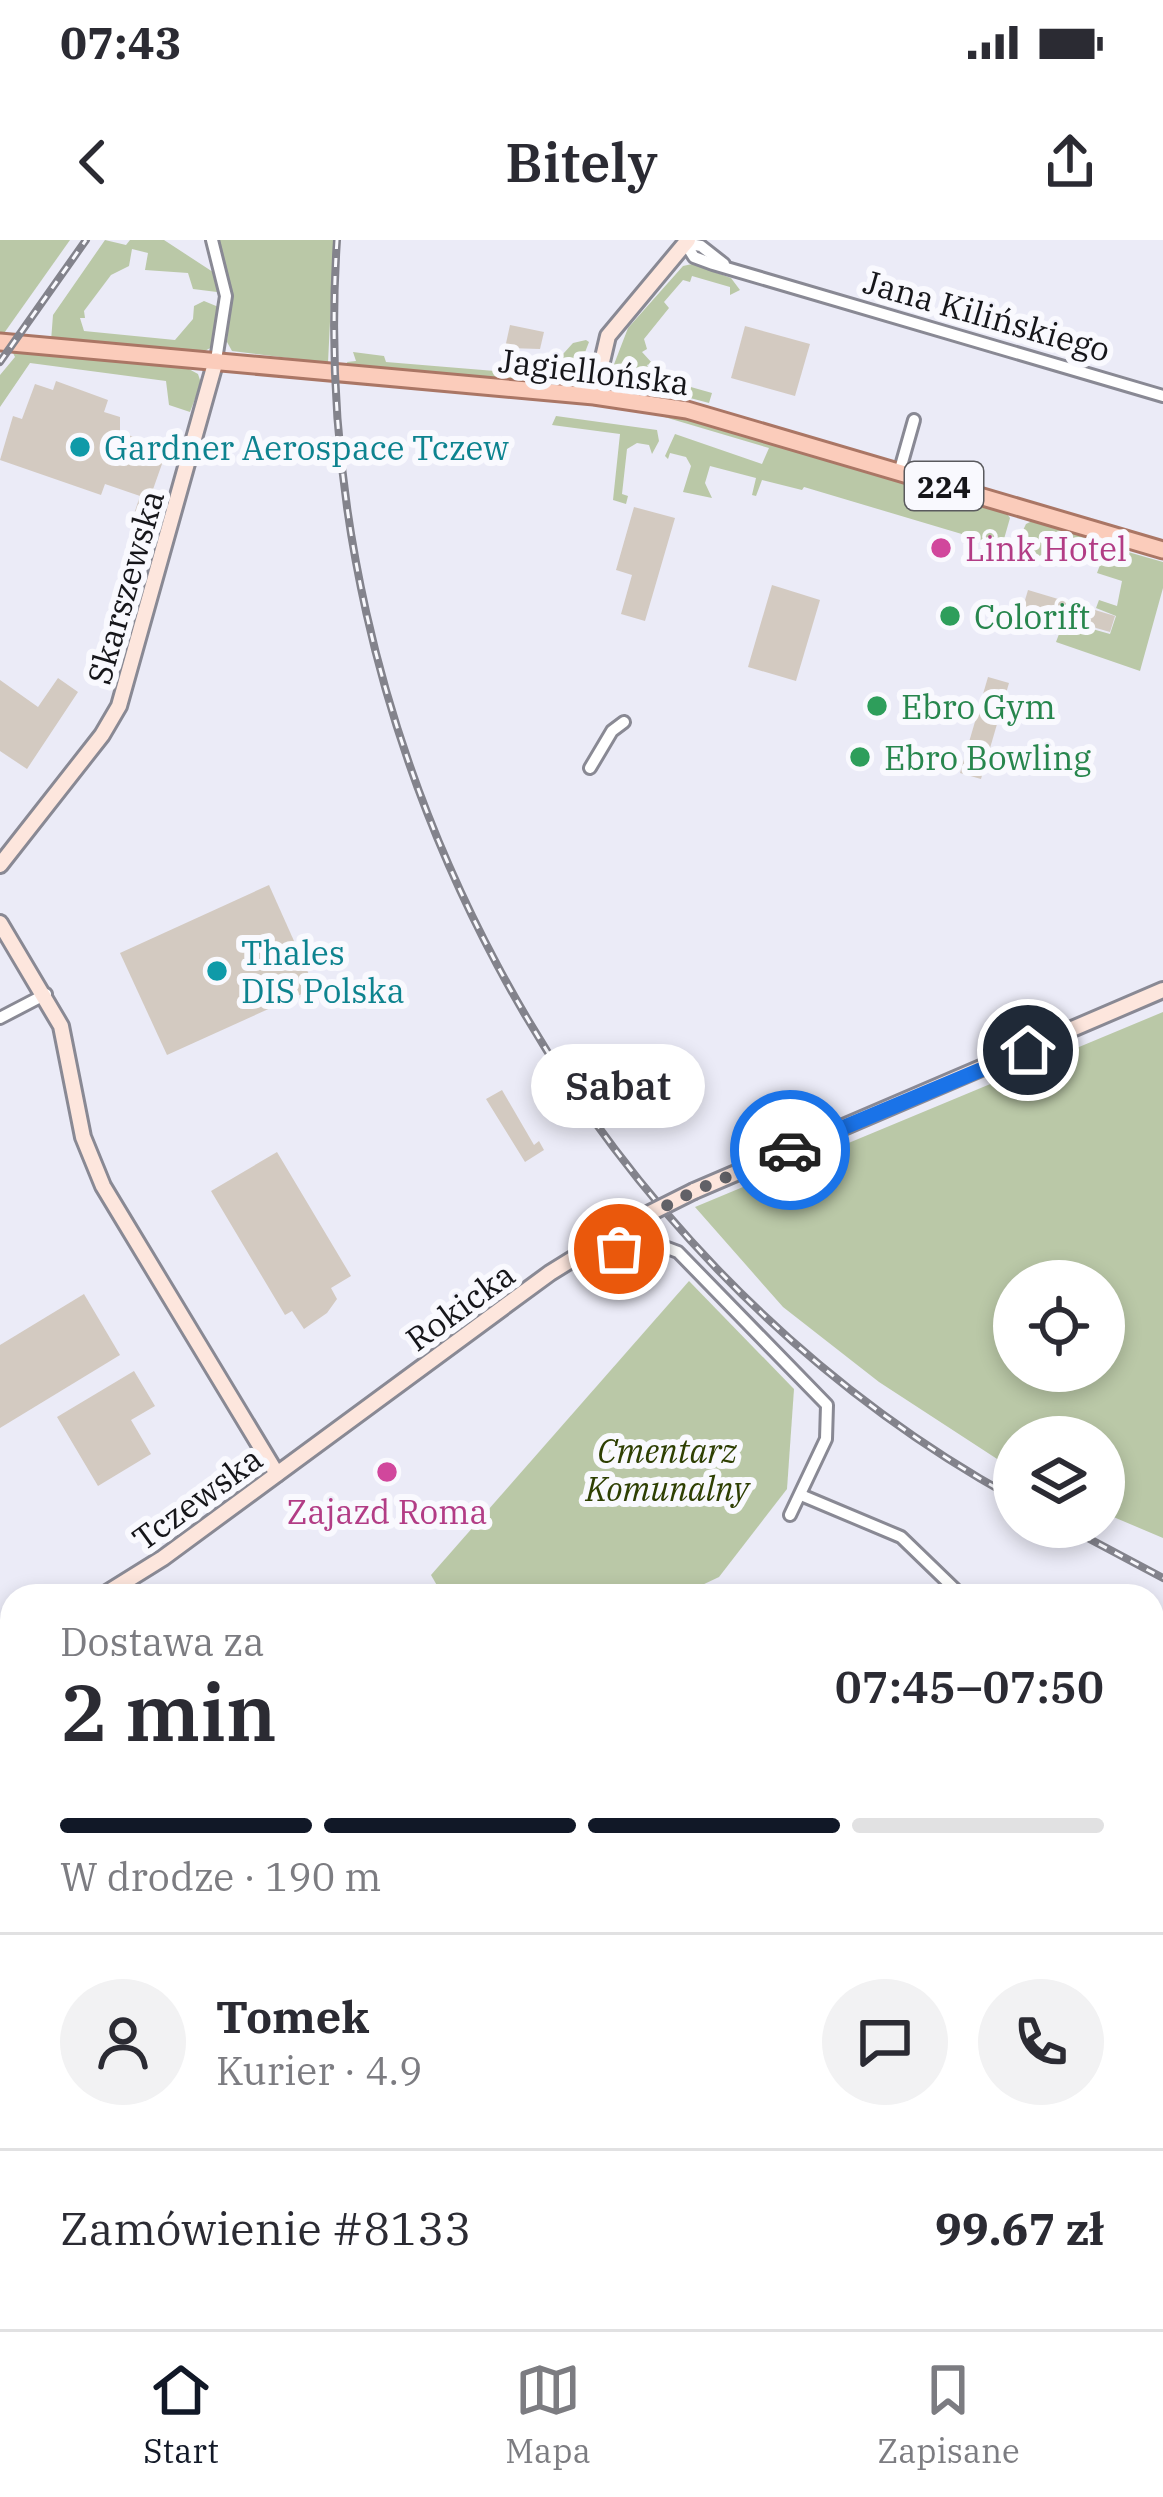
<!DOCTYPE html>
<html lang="pl">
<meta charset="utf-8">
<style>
body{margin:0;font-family:"IBM Plex Serif",serif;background:#f2f2f3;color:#2b2b33;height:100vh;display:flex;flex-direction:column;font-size:45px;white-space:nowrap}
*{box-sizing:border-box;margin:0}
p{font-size:39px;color:#7c7c81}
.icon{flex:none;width:66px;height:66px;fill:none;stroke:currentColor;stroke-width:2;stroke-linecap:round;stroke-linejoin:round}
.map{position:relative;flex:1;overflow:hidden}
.sheet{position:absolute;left:0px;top:1344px;width:1164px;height:747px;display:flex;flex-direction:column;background:#fff;border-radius:36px 36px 0 0;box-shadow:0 6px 18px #0003}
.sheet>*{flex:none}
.fabs{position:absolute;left:993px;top:1020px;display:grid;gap:24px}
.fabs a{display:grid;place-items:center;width:132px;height:132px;border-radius:50%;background:#fff;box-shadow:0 6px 18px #0003;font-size:60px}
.pin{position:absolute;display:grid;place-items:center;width:102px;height:102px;color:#fff;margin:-51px;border:6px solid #fff;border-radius:50%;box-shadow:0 3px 12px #0007}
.courier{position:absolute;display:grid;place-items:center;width:120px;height:120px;margin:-60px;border:9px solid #1a73e8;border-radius:50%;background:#fff;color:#222;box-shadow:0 3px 15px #0007}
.bubble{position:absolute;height:84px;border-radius:42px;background:#fff;box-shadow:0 6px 18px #0003;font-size:39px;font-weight:600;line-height:84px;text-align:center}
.headline em{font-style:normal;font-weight:600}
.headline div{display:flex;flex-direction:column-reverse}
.headline{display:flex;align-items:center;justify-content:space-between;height:204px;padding:0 60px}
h1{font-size:78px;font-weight:600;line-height:90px}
.bar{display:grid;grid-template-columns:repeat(4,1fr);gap:18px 12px;align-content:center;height:144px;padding:0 60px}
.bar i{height:15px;border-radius:9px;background:#e1e1e2}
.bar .on{background:#111827}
.bar p{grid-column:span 4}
.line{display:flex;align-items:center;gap:30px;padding:0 60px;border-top:3px solid #e1e1e2}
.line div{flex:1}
.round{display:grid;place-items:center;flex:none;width:126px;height:126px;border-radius:63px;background:#f2f2f3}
.status{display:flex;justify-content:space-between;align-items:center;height:84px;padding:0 60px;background:#fff;direction:ltr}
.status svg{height:33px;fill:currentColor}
header{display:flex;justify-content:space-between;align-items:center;height:156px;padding:0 60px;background:#fff;font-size:54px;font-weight:600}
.menu{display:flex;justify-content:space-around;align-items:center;height:168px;border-top:3px solid #e1e1e2;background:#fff;font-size:33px;color:#7c7c81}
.menu a{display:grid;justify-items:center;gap:6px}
.menu .on{color:#111827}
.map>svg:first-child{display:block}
</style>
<div class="status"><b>07:43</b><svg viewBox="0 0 49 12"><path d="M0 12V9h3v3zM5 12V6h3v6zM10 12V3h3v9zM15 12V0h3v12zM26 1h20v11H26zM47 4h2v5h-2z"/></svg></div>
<header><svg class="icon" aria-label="back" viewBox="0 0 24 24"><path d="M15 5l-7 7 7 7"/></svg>Bitely<svg class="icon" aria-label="share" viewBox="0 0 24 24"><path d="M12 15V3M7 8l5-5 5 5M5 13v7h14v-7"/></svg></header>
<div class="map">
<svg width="1163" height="2089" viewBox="0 0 1163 2089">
<rect width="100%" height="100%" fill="#ebebf7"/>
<g fill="#bac8a7" fill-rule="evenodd">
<path d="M0,0H70L2,96H0Z"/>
<path d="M105,0L126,5L130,0H164L216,34L217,52L193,49L188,33L145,30L148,13L132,9L129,26L111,35L84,71L85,78H80L84,91L175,100L193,79L194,66L204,61L221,68L214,106L201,113L51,101L53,75Z"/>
<path d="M218,0H334L328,123L232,111L227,102L231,47Z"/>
<path d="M692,24L731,38L740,50L730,55V47L692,36L690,42L683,40L664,62L669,68L644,99L647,109L642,112L652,123L647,125L652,136L712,153L709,163L622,140L613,127L628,88L683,26Z"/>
<path d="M586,100L589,102L577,133L584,138L569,146L348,126L347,122L356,121L353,112L384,116L386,122L544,135L573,103Z"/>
<path d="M12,111L187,128L198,134L201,143L190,172L169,165L166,141L30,123L0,167V135L15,117Z"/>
<path d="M634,168L682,175L1005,271L1010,278L1002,306L804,247L802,250L762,240L756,256L752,255L756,238L710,226L705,243L712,258L683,252L691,226L686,217L670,213L668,219L665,216L675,194L762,224L769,208Z"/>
<path d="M556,176L657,190L659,201L652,214L649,205L637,203L627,209L622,254L628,256L626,264L613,260L620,194L552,185Z"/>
<path d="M1036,279L1084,297L1060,322L1035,315L1028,321L1017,303L1026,284Z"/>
<path d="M1107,306L1163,322V348L1140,431L1056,402L1064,381L1110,394L1116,376L1096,368L1099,360L1117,366L1122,341L1097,333Z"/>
<path d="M1163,772V1298L1104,1273V1197H1014V1230L879,1142L783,1067L695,967ZM1104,1041V1131H1014V1041Z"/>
<path d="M689,1041L794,1149L787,1249L719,1337L679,1356H443L431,1335Z"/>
<path d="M1163,1583V2089H875L872,2079H1152V1586Z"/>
<path d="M12,1632V2079H237L238,2089H0V1649Z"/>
</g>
<g fill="#d3cac1">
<path d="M510,85L544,92L540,109L505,108Z"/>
<path d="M745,86L810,104L795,156L731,138Z"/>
<path d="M56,141L108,160L104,172L120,177V191L161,210L163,221L144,275L135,271L140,256L105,244L101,255L0,220L13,176L22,179L35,144L53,150Z"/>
<path d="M634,267L675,278L645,381L621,374L632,335L616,330Z"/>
<path d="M772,345L820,360L796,441L748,427Z"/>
<path d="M1028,350L1115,376L1110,392L1023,367Z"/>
<path d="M988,437L1009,443L981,539L960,533Z"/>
<path d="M58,438L78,452L27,529L0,511V440L38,467Z"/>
<path d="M269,645L315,748L167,815L120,713Z"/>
<path d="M502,850L534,905L539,901L544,910L525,922L486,859Z"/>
<path d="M277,912L351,1036L331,1048L337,1059L327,1073L304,1089L292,1071L285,1075L211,951Z"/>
<path d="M84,1054L120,1115L0,1188V1105Z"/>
<path d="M134,1131L155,1166L131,1180L151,1214L98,1246L57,1177Z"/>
</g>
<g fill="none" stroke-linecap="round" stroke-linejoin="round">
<defs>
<g id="street">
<path d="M212,0L226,56L216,120"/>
<path d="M685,3L694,17L713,24L1163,156"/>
<path d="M685,3L701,6L724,24"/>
<path d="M899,233L914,180"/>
<path d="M590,528L612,491L624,482"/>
<path d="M0,778L46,754"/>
<path d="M606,998L619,1009L654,1003L678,1012L827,1165L826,1199L790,1275"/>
<path d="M801,1255L901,1297L962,1356"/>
<path d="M1152,1480L1163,1487"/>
</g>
<g id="secondary">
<path d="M594,156L608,96L688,0"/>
<path d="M0,625L102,495L119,466L216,120"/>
<path d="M0,683L61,786L83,897L103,946L277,1234"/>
<path d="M694,951L1163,750"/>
<path d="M102,1356L163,1318L550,1033L634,981"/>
<path d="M0,1429L12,1418"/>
</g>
<path id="primary" d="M0,102L594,156L687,170L1163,310"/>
</defs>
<use href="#street" stroke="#898994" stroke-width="16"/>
<use href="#secondary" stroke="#898994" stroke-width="20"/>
<use href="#primary" stroke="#aa7665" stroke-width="21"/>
<use href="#street" stroke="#fff" stroke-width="10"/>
<use href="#secondary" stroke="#fde6dd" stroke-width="14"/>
<use href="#primary" stroke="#fbccbb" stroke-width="15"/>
<defs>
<g id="rail">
<path d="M337,0C303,500 573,1015 1014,1258"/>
<path d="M0,122L86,0"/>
<path d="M1067,1287L1163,1338"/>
</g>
</defs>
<use href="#rail" stroke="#83838c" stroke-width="8"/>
<use href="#rail" stroke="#f9f9fe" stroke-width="3" stroke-dasharray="9" stroke-linecap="butt"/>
<defs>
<path id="secondary-bridge" d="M634,981L694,951"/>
</defs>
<use href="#secondary-bridge" stroke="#898994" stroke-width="20" stroke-linecap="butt"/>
<use href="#secondary-bridge" stroke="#fde6dd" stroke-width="14"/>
</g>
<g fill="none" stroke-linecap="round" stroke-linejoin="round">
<path stroke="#616167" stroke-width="12" stroke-dasharray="0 21.6" d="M619,1009L606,998L694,951L790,910"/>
<path stroke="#1a73e8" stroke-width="15" d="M790,910L1028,810"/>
</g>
<g fill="#0f9aa8" stroke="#f9f9fe" stroke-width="4.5">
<circle cx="80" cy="207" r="12"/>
<circle cx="217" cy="731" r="12"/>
</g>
<g fill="#d1479c" stroke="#f9f9fe" stroke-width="4.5">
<circle cx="941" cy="308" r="12"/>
<circle cx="387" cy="1232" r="12"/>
</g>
<g fill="#2e9e5b" stroke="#f9f9fe" stroke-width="4.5">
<circle cx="950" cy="376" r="12"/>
<circle cx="877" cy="466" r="12"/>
<circle cx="860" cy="517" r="12"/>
</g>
<g text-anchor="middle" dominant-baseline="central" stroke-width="12" stroke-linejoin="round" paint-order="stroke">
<rect fill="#f9f9fe" stroke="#5a5a5e" stroke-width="3" x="905" y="222" width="78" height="48" rx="9"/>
<g font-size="30" font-weight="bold" fill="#16161a">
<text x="944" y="246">224</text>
</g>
<g font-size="33" fill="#16161a" stroke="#f9f9fe">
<text transform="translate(987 75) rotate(16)">Jana Kilińskiego</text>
<text transform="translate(594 131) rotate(7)">Jagiellońska</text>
<text transform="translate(125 347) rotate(-74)">Skarszewska</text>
<text transform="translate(460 1066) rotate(-36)">Rokicka</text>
<text transform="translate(197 1258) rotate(-36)">Tczewska</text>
</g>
<g font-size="33" fill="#0d838f" stroke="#f9f9fe" text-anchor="start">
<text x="104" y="207">Gardner Aerospace Tczew</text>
<text x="241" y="712">Thales<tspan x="241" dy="38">DIS Polska</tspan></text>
</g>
<g font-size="33" fill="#b23c85" stroke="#f9f9fe" text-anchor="start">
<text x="965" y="308">Link Hotel</text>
<text x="387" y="1271" text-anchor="middle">Zajazd Roma</text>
</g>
<g font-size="33" fill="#27864d" stroke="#f9f9fe" text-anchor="start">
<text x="974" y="376">Colorift</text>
<text x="901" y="466">Ebro Gym</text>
<text x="884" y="517">Ebro Bowling</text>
</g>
<g font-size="33" font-style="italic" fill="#2e3f02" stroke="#f9f9fe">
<text x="667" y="1210">Cmentarz<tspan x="667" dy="38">Komunalny</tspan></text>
</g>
</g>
</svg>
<div class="fabs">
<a><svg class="icon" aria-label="locate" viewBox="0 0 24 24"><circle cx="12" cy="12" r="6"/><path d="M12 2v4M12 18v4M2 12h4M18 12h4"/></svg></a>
<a><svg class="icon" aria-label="layers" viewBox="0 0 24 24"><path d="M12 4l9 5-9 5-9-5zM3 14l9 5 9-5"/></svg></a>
</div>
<div class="pin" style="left:619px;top:1009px;background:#ea580c"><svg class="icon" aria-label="bag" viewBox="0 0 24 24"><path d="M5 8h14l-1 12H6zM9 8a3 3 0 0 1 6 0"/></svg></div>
<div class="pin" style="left:1028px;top:810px;background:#1f2937"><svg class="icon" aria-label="home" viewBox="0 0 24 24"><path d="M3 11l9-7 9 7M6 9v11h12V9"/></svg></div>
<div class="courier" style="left:790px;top:910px"><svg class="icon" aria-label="car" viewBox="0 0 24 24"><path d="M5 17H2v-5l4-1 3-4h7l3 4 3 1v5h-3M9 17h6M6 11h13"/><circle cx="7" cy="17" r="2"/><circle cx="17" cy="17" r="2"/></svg></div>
<div class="bubble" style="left:531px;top:804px;width:174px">Sabat</div>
<section class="sheet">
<div class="headline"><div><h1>2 min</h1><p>Dostawa za</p></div><em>07:45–07:50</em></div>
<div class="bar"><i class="on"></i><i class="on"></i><i class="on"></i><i></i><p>W drodze · 190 m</p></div>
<div class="line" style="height:216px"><a class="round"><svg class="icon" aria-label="person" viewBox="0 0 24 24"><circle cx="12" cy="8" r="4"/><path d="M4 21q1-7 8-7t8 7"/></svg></a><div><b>Tomek</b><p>Kurier · 4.9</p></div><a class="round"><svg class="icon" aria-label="chat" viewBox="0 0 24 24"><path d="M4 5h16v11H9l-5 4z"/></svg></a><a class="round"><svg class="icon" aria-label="phone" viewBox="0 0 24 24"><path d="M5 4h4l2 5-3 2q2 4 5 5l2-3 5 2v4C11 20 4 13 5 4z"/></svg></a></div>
<div class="line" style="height:156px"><div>Zamówienie #8133</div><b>99.67 zł</b></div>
</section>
</div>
<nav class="menu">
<a class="on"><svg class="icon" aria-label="home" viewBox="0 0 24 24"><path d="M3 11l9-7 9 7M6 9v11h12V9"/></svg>Start</a>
<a><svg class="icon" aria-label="map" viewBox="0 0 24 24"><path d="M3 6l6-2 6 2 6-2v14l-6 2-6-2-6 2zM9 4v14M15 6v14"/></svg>Mapa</a>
<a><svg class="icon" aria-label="saved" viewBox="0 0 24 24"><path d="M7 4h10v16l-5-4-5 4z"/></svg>Zapisane</a>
</nav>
